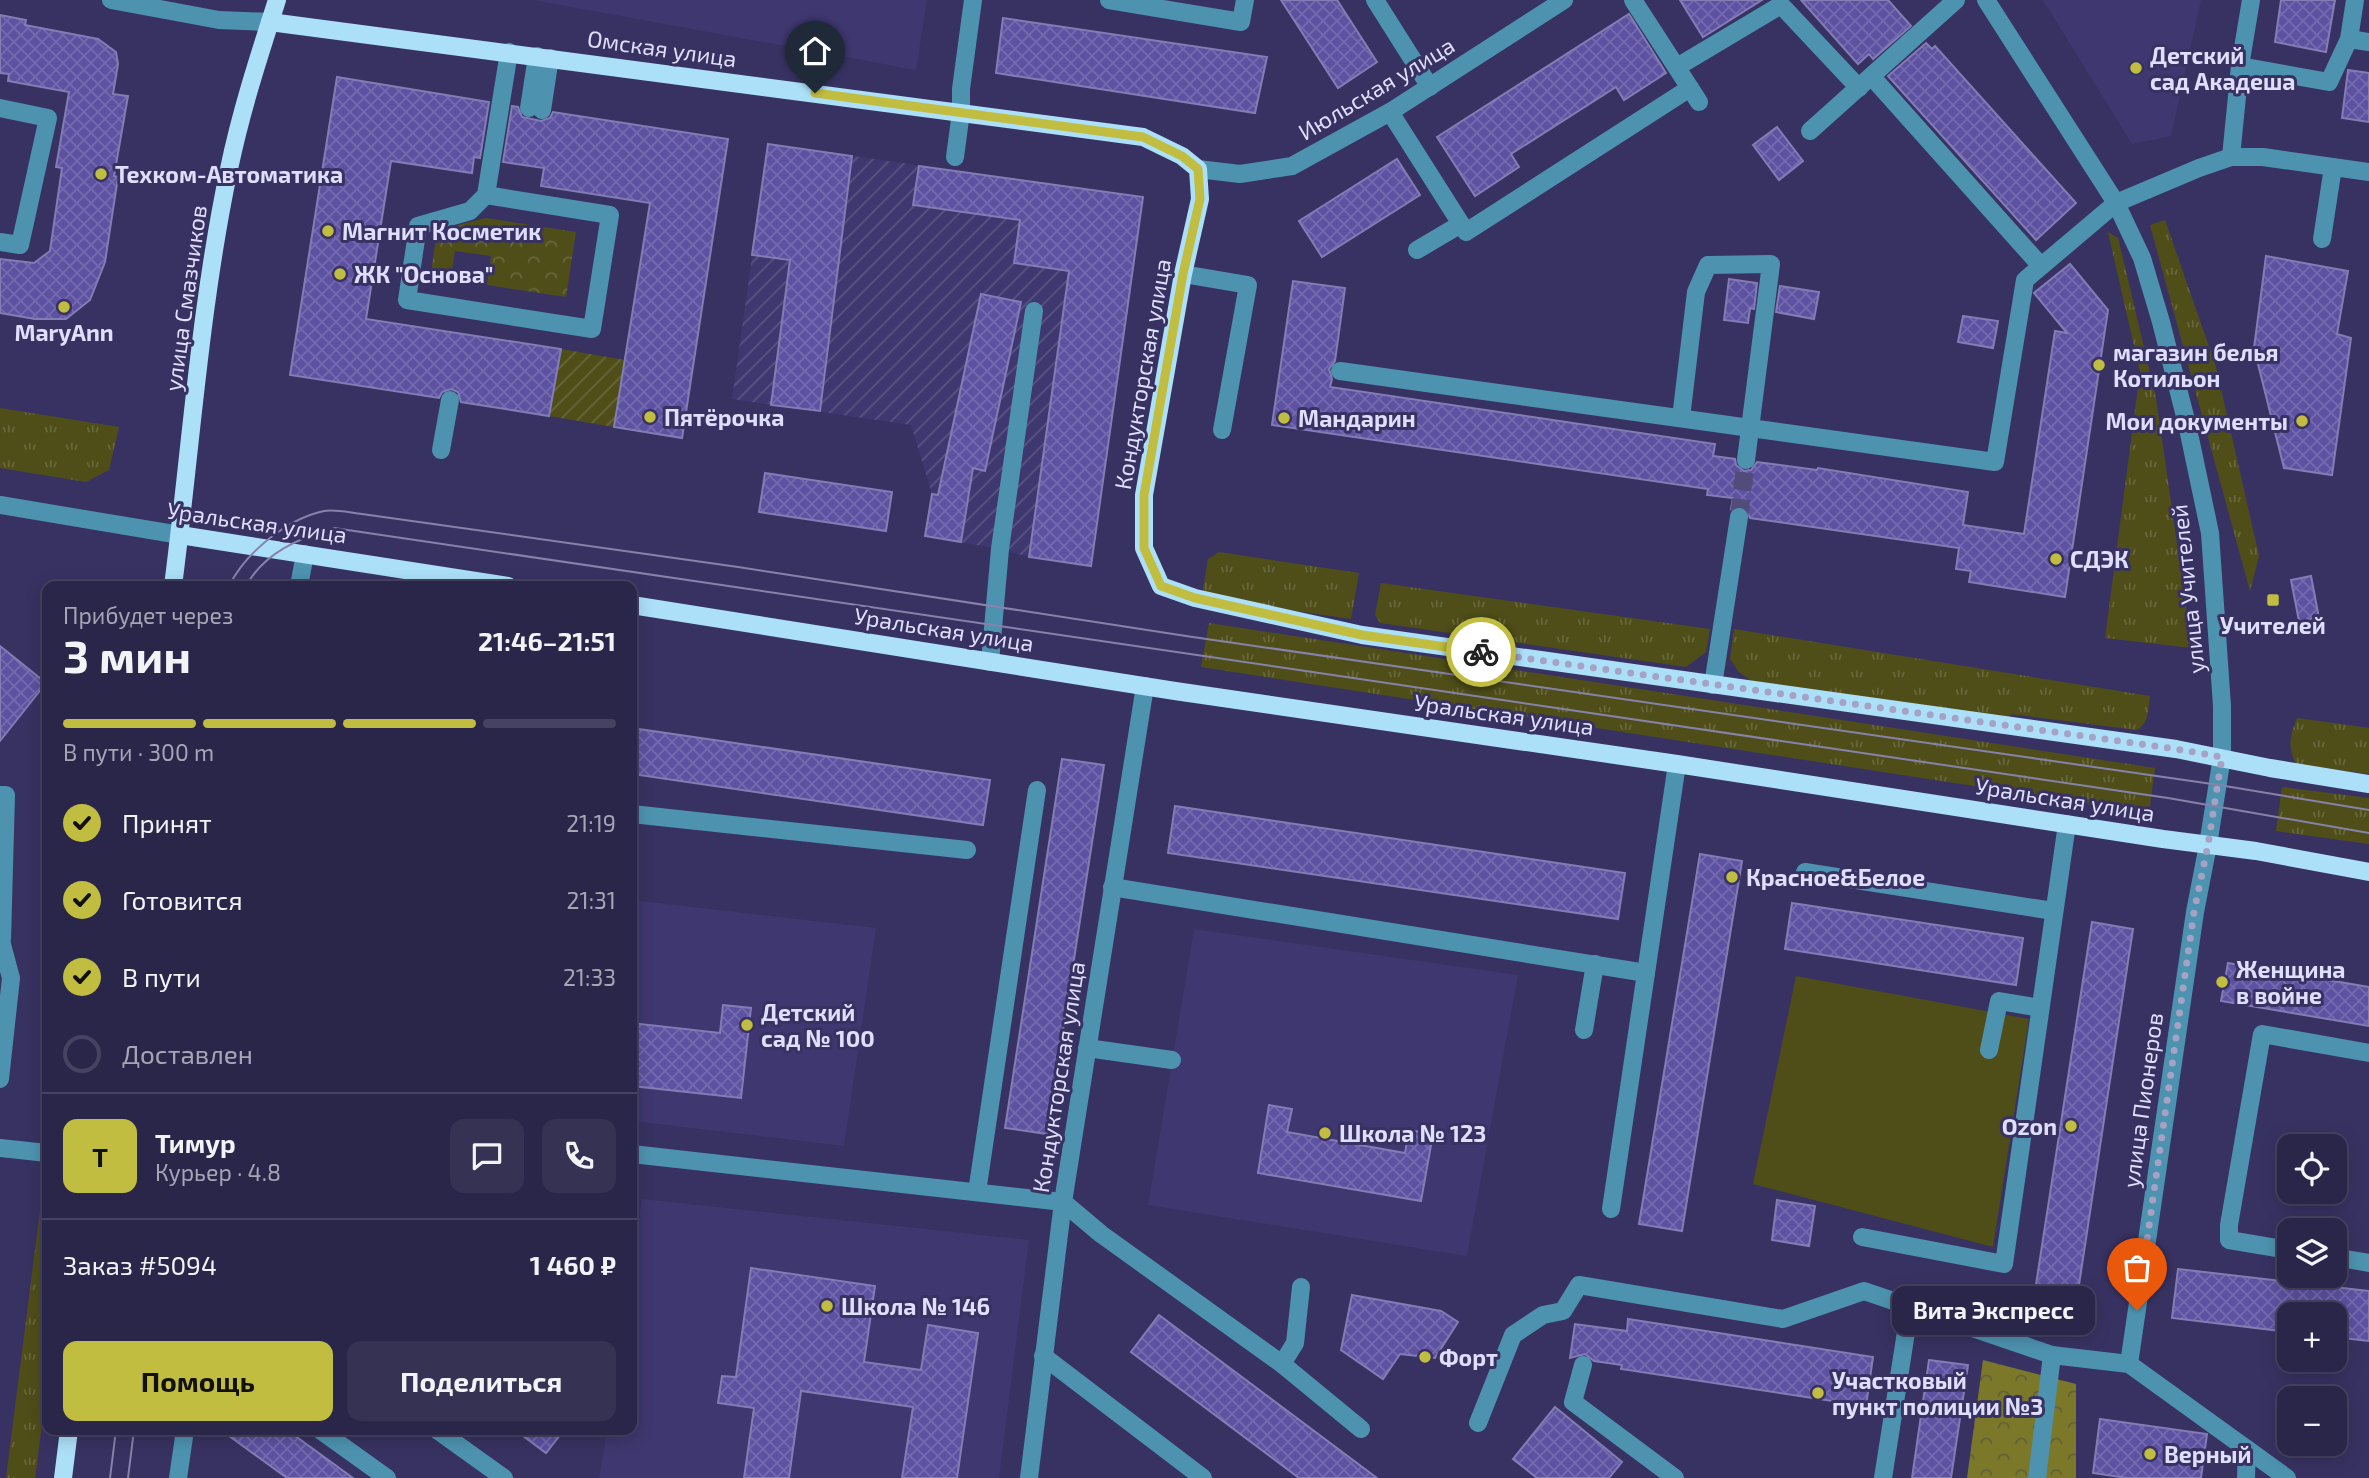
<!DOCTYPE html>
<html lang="ru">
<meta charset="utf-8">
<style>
body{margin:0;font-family:"Exo 2",sans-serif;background:#363254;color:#f1f3f6;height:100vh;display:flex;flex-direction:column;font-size:26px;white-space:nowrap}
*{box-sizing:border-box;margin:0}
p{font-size:23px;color:#a5a5b5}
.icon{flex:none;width:38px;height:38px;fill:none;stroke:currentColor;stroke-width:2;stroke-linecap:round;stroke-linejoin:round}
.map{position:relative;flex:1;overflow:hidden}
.drawer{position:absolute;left:42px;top:581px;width:595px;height:854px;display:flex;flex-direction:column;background:#2a264a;border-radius:14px;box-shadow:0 4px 18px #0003,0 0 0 2px #464362}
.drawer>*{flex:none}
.buttons{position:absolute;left:2277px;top:1134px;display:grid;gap:14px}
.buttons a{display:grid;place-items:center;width:70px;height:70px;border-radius:14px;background:#2a264a;box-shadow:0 4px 18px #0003,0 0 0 2px #464362;font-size:35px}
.pin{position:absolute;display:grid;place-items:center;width:60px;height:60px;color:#fff;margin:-72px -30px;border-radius:50% 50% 50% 0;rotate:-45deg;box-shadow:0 0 7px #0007}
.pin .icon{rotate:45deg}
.courier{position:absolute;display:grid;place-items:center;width:70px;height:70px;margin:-35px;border:5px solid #c1bd40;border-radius:50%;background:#fff;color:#222;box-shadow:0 2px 9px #0007}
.bubble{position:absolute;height:49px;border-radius:14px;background:#2a264a;box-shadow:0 4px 18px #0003,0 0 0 2px #464362;font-size:23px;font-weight:700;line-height:49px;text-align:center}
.head em{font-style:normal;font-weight:700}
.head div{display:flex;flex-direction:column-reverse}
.head{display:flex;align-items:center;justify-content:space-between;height:119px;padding:0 21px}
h1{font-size:46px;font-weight:700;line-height:52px}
.bar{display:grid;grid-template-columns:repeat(4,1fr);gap:10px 7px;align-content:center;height:84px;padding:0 21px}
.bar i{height:9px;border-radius:5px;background:#464362}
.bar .active{background:#c1bd40}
.bar p{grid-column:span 4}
.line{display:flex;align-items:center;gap:18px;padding:0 21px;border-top:2px solid #464362}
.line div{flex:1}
.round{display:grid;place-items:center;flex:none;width:74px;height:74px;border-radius:14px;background:#363254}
ol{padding:0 21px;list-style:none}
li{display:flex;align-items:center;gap:21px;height:77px}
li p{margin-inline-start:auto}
li .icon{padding:7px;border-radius:50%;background:#c1bd40;color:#111;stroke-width:4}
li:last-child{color:#a5a5b5}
li i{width:38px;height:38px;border:4px solid #464362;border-radius:50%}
.button{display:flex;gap:14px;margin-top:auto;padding:14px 21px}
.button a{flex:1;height:80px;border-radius:14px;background:#c1bd40;color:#111;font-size:28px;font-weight:700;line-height:80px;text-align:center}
.button a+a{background:#363254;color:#f1f3f6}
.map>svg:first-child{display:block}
</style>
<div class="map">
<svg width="2369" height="1478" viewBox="0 0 2369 1478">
<defs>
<pattern id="industrial-furrows" width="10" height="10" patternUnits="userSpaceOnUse" patternTransform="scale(1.75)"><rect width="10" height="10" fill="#3f376f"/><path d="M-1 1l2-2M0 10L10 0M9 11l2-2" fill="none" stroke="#5a5484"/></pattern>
<pattern id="grass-tufts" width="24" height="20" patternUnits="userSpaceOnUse" patternTransform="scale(1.75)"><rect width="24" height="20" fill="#4f4e19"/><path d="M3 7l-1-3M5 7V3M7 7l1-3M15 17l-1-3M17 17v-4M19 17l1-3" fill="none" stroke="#68673b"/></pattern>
<pattern id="forest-crowns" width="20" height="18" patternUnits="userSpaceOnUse" patternTransform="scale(1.75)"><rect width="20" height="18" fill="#7b782a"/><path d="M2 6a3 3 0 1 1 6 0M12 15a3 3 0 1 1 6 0" fill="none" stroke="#626039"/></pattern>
<pattern id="park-crowns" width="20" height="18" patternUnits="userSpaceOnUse" patternTransform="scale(1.75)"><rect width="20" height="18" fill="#4f4e19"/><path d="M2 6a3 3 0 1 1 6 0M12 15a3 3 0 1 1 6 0" fill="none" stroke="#68673b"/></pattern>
<pattern id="garden-furrows" width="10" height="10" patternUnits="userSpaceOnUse" patternTransform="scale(1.75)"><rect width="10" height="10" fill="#4f4e19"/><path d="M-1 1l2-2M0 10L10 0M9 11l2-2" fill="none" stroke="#68673b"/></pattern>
<pattern id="building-cross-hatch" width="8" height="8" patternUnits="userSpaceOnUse" patternTransform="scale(1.75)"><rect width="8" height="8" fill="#5d51a1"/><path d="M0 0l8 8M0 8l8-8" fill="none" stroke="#746aaf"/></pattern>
</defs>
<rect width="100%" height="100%" fill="#383262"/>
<g fill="#3f376f">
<path d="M533,0H927L916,70Z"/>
<path d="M2043,0H2201L2171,136L2132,144Z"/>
<path d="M632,900L876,928L844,1146L632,1121Z"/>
<path d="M1194,929L1518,975L1467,1256L1148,1205Z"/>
<path d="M642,1199L1029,1240L999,1478H599L607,1430H632V1267Z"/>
</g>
<path fill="url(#industrial-furrows)" d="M768,144L1143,197L1091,566L1029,557L1000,549L925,536L932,494L911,425L732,399Z"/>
<g fill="url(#grass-tufts)">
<path d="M2165,220L2216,367L2259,556L2250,591L2150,225Z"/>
<path d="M2108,232L2118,238L2156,398L2192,648L2105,638L2140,372Z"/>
<path d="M0,408L119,427L109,470L86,482L0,468Z"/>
<path d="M1219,552L1359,573L1351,619L1210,598L1203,590L1208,559Z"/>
<path d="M1381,583L1710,629L1706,652L1686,667L1380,623L1375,615Z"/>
<path d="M1209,623L2155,768L2149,813L1201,667Z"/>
<path d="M1734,629L2150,696C2148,710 2149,723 2137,730L2011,714L2009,722L1753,682L1739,672L1730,659Z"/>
<path d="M2297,718L2369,728V774L2296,764C2287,747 2290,736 2297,718Z"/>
<path d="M2282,787L2369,798V844L2276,831Z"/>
<path d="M46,1163L47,1385L35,1478H6Z"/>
</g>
<path fill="url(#forest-crowns)" d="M1983,1360L2076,1384V1478H1967Z"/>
<path fill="url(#park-crowns)" d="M486,218L576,232L566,297L487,285L491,256L455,251L451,276L431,273L437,230Z"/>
<path fill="url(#garden-furrows)" d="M561,349L625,360L614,427L549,416Z"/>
<path fill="#4f4e19" d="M1796,976L2029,1019L1993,1247L1753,1184Z"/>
<g fill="url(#building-cross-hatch)" stroke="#827db4" stroke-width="2">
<path d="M1281,0H1337L1377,62L1338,88Z"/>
<path d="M1680,0H1762L1703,37Z"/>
<path d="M1801,0H1888L1911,26L1873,59L1869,54L1858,64Z"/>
<path d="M2281,0H2335L2326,52L2275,42Z"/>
<path d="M1629,14L1666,73L1624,100L1616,87L1511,154L1519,167L1475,196L1437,137Z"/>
<path d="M0,15L26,20L25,25L98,39L116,52L118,64L113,94L128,96L114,176L118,177L105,262L90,300L66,319H35L0,313V259L34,263L50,251L62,168L56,167L69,92L8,81L9,74L0,73Z"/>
<path d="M1003,18L1267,57L1255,113L996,73Z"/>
<path d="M1926,43L1932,49L1935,46L2076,203L2036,240L1888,76Z"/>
<path d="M2348,70L2369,73V122L2342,118Z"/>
<path d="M337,77L489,102L480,158L474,157L472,173L391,161L366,319L561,349L549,416L461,402L458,392L451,389L442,392L439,398L290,375Z"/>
<path d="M512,106L518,107L522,117L541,121L550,118L553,112L728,139L682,438L614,427L650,203L541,186L544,168L503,162Z"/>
<path d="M1777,127L1803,161L1779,180L1753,145Z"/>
<path d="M768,144L852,156L820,411L771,405L790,260L752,255Z"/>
<path d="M1397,159L1420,195L1322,257L1299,221Z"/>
<path d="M919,166L1143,197L1091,566L1029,557L1069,271L1014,263L1020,220L913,205Z"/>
<path d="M2266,256L2348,271L2337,334L2351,338L2332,475L2284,468L2254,348Z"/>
<path d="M2070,264L2108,310L2065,597L1969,582L1971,571L1956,569L1959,548L1750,518L1746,508L1740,506L1731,509L1733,498L1707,495L1708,489L1272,425L1293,281L1345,288L1335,361L1329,369L1332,379L1330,387L1715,444L1713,456L1735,459L1736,465L1744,471L1751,470L1757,462L1817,470L1818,468L1968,492L1963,525L2024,534L2055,331L2067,333L2034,293Z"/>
<path d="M1729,279L1757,283L1754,309L1750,308L1748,323L1724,320Z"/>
<path d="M1780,286L1819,292L1814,319L1776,312Z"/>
<path d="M981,294L1021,302L985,471L973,468L961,542L925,536L932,494L938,495Z"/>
<path d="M1963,316L1998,321L1993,348L1958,342Z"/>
<path d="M765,473L892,492L886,531L759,512Z"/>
<path d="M2311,576L2319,618L2299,621L2291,580Z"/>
<path d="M0,646L46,683L0,741Z"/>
<path d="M632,728L990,780L983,825L632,774Z"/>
<path d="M1062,759L1104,765L1047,1134L1005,1128Z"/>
<path d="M1175,806L1625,873L1618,919L1168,853Z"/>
<path d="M1700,854L1742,861L1682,1231L1639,1224Z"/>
<path d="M1792,903L2023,938L2016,985L1785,949Z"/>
<path d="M2092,922L2133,929L2077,1298L2035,1291Z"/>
<path d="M2228,963L2369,987V1026L2221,1001Z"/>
<path d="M723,1005L751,1008L741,1098L632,1086V1023L720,1033Z"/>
<path d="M1269,1105L1292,1109L1287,1132L1405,1153L1409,1130L1433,1134L1421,1201L1258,1173Z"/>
<path d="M1777,1200L1815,1206L1809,1246L1772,1240Z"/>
<path d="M751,1268L875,1286L864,1362L921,1370L928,1325L978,1333L957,1478H902L913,1407L801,1391L789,1478H744L754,1408L718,1403L722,1376L736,1377Z"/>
<path d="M2178,1269L2369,1291V1341L2334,1337V1314H2289V1332L2172,1318Z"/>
<path d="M1352,1295L1441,1311L1458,1322L1435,1358L1400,1354L1383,1379L1341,1350Z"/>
<path d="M1159,1315L1377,1478H1299L1131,1352Z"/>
<path d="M1628,1319L1873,1357L1866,1406L1621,1369L1622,1365L1594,1361L1585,1354L1570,1358L1575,1324L1627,1331Z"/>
<path d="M1929,1360L1968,1365L1951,1478H1912Z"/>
<path d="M1555,1407L1622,1462L1609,1478H1537L1513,1459Z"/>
<path d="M2100,1419L2207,1434L2201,1478H2127L2093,1473Z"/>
<path d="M221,1430H287L353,1478H287Z"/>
<path d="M515,1430H564L546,1453Z"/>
</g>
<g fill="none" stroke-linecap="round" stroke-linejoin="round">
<path stroke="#514c79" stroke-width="18" stroke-dasharray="18 9" stroke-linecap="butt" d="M1739,517L1746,460"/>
<g stroke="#4d93b0" stroke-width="18">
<path d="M111,0L219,20L270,22"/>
<path d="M1109,0L1241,22L1245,0"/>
<path d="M1375,0L1430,87"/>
<path d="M1633,0L1699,102"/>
<path d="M1986,0L2116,203L2142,258L2161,322L2187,424L2210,533L2222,706V757L2208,845L2195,912L2129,1364"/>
<path d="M2349,39L2369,42"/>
<path d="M2240,66L2329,82L2349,39L2355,0"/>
<path d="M1677,67L1781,5L1859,88"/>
<path d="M1872,77L2041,266"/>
<path d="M0,108L48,118L20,245L0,242"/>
<path d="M529,108L537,56"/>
<path d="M542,110L550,58"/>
<path d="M1390,112L1461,224L1417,250"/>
<path d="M1810,131L1956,0"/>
<path d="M955,157L961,112V89L973,0"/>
<path d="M2231,157L2240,66L2251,0"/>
<path d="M1198,169L1240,174L1292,166L1390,112L1564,0"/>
<path d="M486,195L470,211L418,226L407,300L592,329L610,215L486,195L509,52"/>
<path d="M1461,224L1466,232L1690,88"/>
<path d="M2322,239L2333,167"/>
<path d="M1183,274L1248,285L1222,430"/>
<path d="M1340,371L1995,462L2025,280L2116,203L2199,168L2231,157H2263L2369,172"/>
<path d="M1681,418L1696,292L1708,265L1771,264L1746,460"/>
<path d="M441,450L450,400"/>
<path d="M0,505L180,535"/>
<path d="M299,586L305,554"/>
<path d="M990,662L1000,549L1034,311"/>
<path d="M1713,685L1739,517"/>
<path d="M0,795H6L2,939"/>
<path d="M632,814L967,850"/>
<path d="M1805,872L2053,911"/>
<path d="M1112,887L1646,973"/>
<path d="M0,937L11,978L0,1079"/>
<path d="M1584,1030L1595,964"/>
<path d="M1087,1048L1172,1060"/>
<path d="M1989,1050L1999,1001L2040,1008"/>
<path d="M0,1148L47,1153"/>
<path d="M632,1154L1063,1202L1101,1234L1282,1364L1361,1429"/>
<path d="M977,1192L1037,790"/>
<path d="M1611,1209L1677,764"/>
<path d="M1862,1237L2004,1264L2067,824"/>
<path d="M2289,1250L2229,1240V1225L2262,1034L2369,1053"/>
<path d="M2334,1257L2369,1263"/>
<path d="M1043,1356L1203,1478"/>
<path d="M1282,1364L1295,1343L1301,1287"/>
<path d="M1583,1365L1573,1402L1675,1478"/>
<path d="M1478,1423L1513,1335L1543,1315L1563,1311L1579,1285L1783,1319L1864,1291L2052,1355L2129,1364L2287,1478"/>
<path d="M320,1430L387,1478"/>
<path d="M437,1430L504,1478"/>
<path d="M178,1478L185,1430"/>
<path d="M1029,1478L1063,1202L1145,686"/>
<path d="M1883,1478L1910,1307"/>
<path d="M2037,1478L2052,1355"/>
<path d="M2246,1478L2247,1449"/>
</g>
<g stroke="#ace0f8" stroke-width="18">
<path d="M270,22L1143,137L1182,156L1198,169L1200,199L1183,274L1144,495V548L1161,586L1195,598L1362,635L2176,749L2270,768L2369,784"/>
<path d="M180,535L508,586"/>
<path d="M173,586C191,447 200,306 229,169C241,111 259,56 277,0"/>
<path d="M632,605L1175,691L1677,764L2163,839L2256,851L2369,872"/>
<path d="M63,1478L69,1430"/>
</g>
<g stroke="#8682aa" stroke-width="2">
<path d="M229,586C246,552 287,519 324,511C336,509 351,513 362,514L738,567L1186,636L2219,785L2369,810"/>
<path d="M246,586C264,553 299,538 334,528L2168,798L2369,833"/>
<path d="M110,1478L116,1430"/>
<path d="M128,1478L134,1430"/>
</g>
</g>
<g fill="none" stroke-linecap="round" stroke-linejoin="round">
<path stroke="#a5a2c6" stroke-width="7" stroke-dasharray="0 12.6" d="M1481,652L2176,749L2222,757L2208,845L2194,912L2137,1310"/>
<path stroke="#c1bd40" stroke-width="9" d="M815,93L1143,137L1182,156L1198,169L1200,199L1183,274L1144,495V548L1161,586L1195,598L1362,635L1481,652"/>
</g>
<g fill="#c1bd40" stroke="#383262" stroke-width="2.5">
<circle cx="2136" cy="68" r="7"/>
<circle cx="101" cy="174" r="7"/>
<circle cx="328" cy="231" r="7"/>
<circle cx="340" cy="274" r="7"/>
<circle cx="64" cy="307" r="7"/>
<circle cx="2099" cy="365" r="7"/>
<circle cx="650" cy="417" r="7"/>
<circle cx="1284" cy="418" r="7"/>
<circle cx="2302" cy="421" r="7"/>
<circle cx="2056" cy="559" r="7"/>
<rect x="2266" y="593" width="14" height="14" rx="3.5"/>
<circle cx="1732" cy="877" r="7"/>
<circle cx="2222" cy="982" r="7"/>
<circle cx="747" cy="1025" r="7"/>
<circle cx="2071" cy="1126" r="7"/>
<circle cx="1325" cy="1133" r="7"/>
<circle cx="827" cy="1306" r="7"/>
<circle cx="1425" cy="1357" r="7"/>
<circle cx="1818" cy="1393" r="7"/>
<circle cx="2150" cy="1454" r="7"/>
</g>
<g text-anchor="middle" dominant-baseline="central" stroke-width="6" stroke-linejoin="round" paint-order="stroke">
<g font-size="23" fill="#dfdefc" stroke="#383262">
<text transform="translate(662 48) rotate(8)">Омская улица</text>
<text transform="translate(1376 88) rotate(-31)">Июльская улица</text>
<text transform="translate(185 298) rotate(-82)">улица Смазчиков</text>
<text transform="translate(1142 374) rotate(-80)">Кондукторская улица</text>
<text transform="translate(257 522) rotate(8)">Уральская улица</text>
<text transform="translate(2187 589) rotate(-96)">улица Учителей</text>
<text transform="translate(944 629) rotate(9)">Уральская улица</text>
<text transform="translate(1504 714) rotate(8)">Уральская улица</text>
<text transform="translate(2065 799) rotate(9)">Уральская улица</text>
<text transform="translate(1058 1077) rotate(-81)">Кондукторская улица</text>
<text transform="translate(2142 1100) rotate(-82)">улица Пионеров</text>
</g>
<g font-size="23" font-weight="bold" fill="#dfdefc" stroke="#383262" text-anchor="start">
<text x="2150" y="55">Детский<tspan x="2150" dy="26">сад Акадеша</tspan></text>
<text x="115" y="174">Техком-Автоматика</text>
<text x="342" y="231">Магнит Косметик</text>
<text x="354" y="274">ЖК "Основа"</text>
<text x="64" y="332" text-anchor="middle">MaryAnn</text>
<text x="2113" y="352">магазин белья<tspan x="2113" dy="26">Котильон</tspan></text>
<text x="664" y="417">Пятёрочка</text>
<text x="1298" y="418">Мандарин</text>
<text x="2288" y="421" text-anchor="end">Мои документы</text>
<text x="2070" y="559">СДЭК</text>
<text x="2273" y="625" text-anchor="middle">Учителей</text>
<text x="1746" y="877">Красное&amp;Белое</text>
<text x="2236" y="969">Женщина<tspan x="2236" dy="26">в войне</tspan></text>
<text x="761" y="1012">Детский<tspan x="761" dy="26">сад № 100</tspan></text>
<text x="2057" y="1126" text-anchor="end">Ozon</text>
<text x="1339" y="1133">Школа № 123</text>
<text x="841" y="1306">Школа № 146</text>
<text x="1439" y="1357">Форт</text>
<text x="1832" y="1380">Участковый<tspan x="1832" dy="26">пункт полиции №3</tspan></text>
<text x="2164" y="1454">Верный</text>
</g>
</g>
</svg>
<div class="buttons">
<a><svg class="icon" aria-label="locate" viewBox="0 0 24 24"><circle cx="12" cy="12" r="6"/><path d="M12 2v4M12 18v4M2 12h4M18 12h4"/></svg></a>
<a><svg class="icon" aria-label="layers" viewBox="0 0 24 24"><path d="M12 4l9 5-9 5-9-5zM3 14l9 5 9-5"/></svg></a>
<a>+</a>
<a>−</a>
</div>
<div class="pin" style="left:2137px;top:1310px;background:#ea580c"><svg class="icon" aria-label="bag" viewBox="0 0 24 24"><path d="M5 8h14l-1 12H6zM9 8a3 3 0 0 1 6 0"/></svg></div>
<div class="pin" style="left:815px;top:93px;background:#1f2937"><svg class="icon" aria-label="home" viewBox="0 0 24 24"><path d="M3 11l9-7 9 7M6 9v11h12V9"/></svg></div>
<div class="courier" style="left:1481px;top:652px"><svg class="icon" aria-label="bike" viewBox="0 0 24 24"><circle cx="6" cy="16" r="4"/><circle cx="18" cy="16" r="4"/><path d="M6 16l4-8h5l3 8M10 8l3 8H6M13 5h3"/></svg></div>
<div class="bubble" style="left:1892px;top:1286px;width:203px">Вита Экспресс</div>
<section class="drawer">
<div class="head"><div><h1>3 мин</h1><p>Прибудет через</p></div><em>21:46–21:51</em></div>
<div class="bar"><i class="active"></i><i class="active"></i><i class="active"></i><i></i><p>В пути · 300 m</p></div>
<ol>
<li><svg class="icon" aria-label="check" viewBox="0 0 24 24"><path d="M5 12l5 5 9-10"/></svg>Принят<p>21:19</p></li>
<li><svg class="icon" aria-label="check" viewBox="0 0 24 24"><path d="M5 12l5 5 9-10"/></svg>Готовится<p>21:31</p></li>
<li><svg class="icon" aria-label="check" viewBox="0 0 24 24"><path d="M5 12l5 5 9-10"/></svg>В пути<p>21:33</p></li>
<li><i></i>Доставлен</li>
</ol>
<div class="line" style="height:126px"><b class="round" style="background:#c1bd40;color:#111">Т</b><div><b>Тимур</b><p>Курьер · 4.8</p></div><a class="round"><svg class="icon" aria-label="chat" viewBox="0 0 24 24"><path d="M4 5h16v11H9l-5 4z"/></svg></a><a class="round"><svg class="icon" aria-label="phone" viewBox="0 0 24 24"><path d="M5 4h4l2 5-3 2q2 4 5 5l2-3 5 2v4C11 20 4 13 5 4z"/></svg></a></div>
<div class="line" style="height:91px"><div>Заказ #5094</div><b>1 460 ₽</b></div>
<div class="button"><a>Помощь</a><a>Поделиться</a></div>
</section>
</div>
